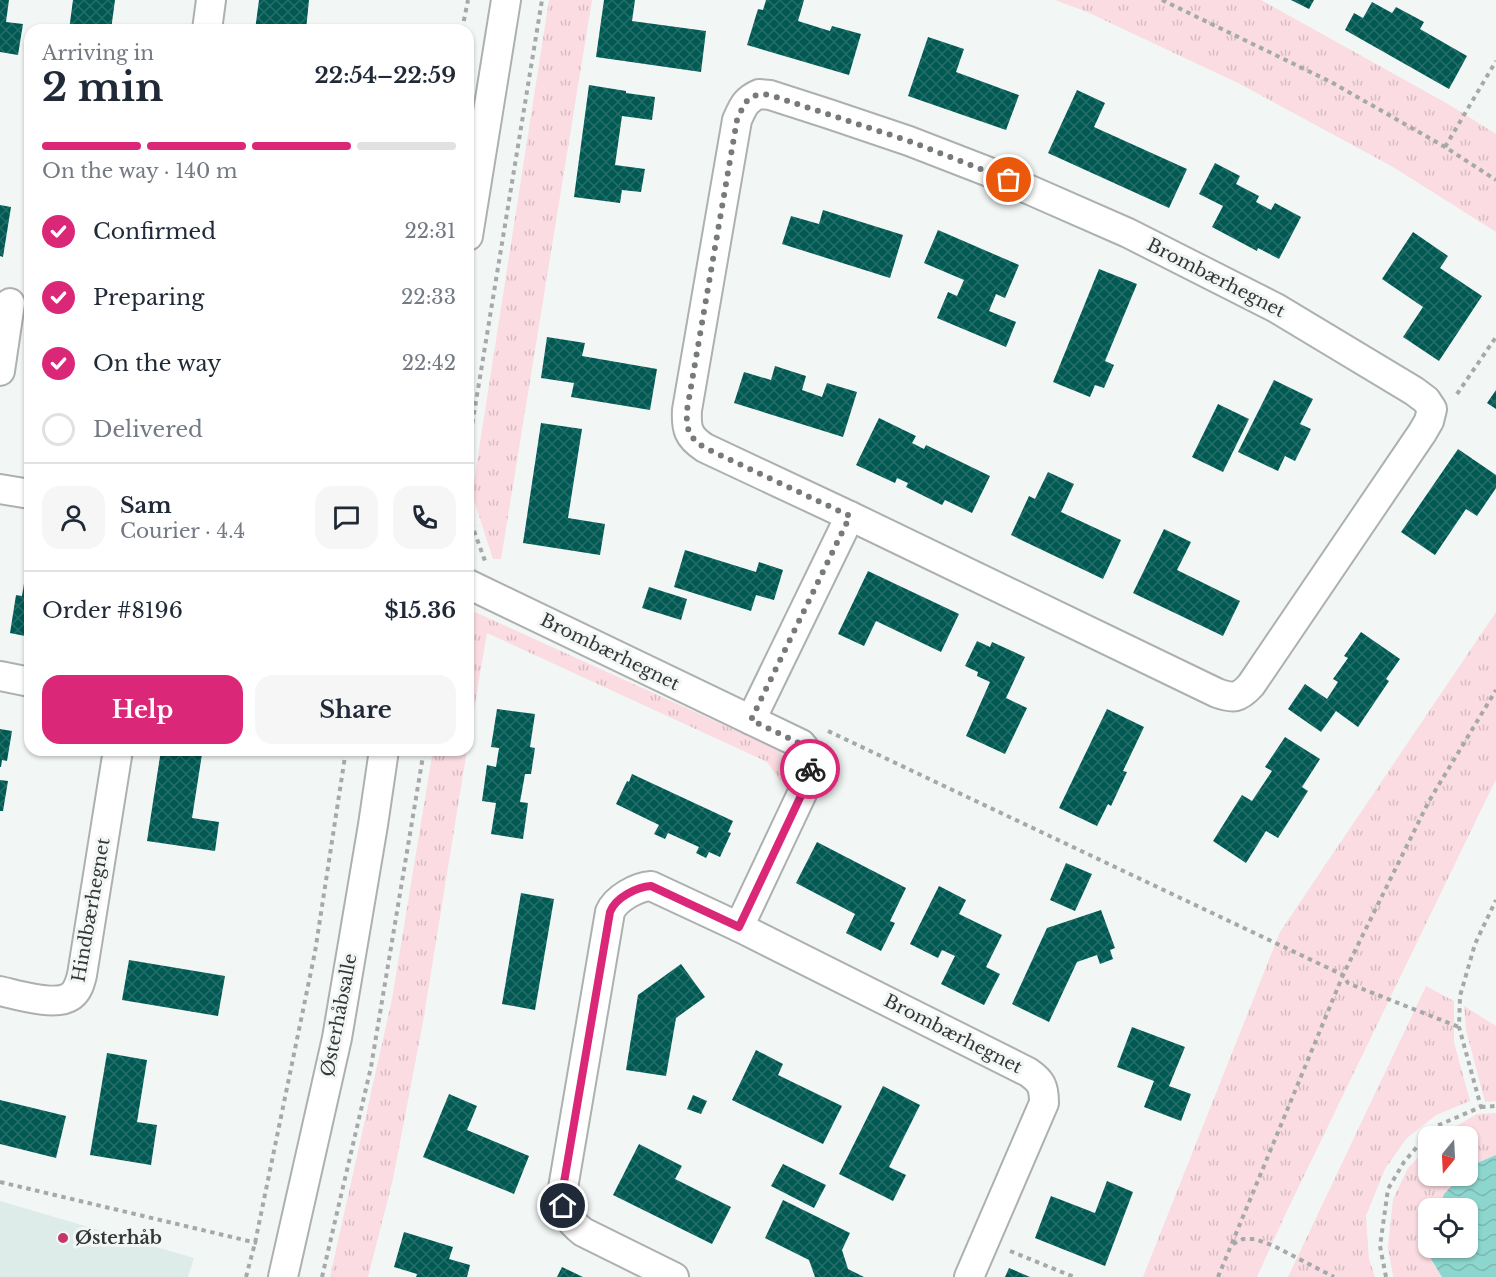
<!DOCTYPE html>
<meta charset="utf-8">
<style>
body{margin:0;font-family:"Libre Baskerville",serif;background:#f6f6f7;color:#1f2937;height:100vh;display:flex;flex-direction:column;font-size:22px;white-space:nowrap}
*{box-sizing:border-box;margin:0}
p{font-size:20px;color:#747a83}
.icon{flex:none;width:33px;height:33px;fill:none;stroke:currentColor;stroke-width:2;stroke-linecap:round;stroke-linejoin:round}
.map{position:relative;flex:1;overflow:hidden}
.panel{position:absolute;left:24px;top:24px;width:450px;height:732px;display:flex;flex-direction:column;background:#fff;border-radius:18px;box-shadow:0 2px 4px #0004}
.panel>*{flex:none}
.needle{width:39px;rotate:198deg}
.fabs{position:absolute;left:1418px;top:1126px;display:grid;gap:12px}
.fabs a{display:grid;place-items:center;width:60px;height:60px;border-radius:12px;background:#fff;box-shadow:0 2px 4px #0004;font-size:30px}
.pin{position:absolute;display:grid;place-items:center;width:51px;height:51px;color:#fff;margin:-26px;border:3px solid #fff;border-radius:50%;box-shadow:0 2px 6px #0007}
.courier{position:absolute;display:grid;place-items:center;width:60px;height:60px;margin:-30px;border:4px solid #db2777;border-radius:50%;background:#fff;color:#222;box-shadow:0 2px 8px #0007}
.overview em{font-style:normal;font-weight:700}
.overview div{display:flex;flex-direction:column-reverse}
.overview{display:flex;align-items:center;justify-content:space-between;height:102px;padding:0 18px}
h1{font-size:39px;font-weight:700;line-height:45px}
.bar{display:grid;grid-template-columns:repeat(4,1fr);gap:9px 6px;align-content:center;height:72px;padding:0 18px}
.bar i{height:8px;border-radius:4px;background:#e0e1e3}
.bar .on{background:#db2777}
.bar p{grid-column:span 4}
.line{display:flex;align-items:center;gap:15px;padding:0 18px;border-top:2px solid #e0e1e3}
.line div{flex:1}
.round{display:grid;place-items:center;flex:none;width:63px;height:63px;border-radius:18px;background:#f6f6f7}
ol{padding:0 18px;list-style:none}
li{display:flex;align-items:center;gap:18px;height:66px}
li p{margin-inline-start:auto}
li .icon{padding:6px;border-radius:50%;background:#db2777;color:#fff;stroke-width:4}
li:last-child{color:#747a83}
li i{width:33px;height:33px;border:3px solid #e0e1e3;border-radius:50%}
.action{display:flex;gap:12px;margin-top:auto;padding:12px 18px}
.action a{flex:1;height:69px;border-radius:18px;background:#db2777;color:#fff;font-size:24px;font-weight:700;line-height:69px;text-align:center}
.action a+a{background:#f6f6f7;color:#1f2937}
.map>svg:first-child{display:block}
</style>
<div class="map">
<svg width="1496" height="1277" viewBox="0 0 1496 1277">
<defs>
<pattern id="grass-tufts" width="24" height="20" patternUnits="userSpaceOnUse" patternTransform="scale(1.5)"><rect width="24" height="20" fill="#fadce2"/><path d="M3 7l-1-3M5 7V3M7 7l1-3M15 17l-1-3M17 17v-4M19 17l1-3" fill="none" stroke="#d7bdc2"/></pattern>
<pattern id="water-waves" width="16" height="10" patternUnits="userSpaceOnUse" patternTransform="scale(1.5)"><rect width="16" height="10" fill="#8dd6ce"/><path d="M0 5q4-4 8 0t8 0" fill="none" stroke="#7ab8b2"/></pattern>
<pattern id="building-cross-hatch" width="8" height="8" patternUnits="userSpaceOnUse" patternTransform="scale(1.5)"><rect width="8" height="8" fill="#005953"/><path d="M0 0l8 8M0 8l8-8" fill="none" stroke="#276e69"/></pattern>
</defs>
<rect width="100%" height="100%" fill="#f2f7f6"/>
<path fill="#ddebe9" d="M0,1201L194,1258L188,1277H0Z"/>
<g fill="url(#grass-tufts)">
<path d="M549,0H592L501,559H493L472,494Z"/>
<path d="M1055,0H1261L1448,104L1496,134V232L1393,167L1240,84L1087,12Z"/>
<path d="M475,612L779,750L793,774L780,781L767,762L487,633L468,745V623Z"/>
<path d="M1496,612V779L1286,1213L1257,1277H1143L1280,932Z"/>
<path d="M433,750H467L423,1022L393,1179L368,1277H330L392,999Z"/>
<path d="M1426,986L1454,1001V1042L1470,1101L1436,1115L1406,1139L1385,1169L1366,1216L1369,1259L1375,1277H1288Z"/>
<path d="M1464,1006L1496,1026V1101L1485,1102L1466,1030Z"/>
<path d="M1496,1113V1155L1470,1166L1467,1169V1137H1437L1477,1114Z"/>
<path d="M1428,1147V1176H1461L1444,1194L1439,1209H1428V1248H1430L1431,1259L1442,1277H1393L1388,1247L1393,1199L1408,1168Z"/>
</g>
<path fill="url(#water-waves)" d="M1496,1155V1277H1442L1431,1259L1430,1248H1467V1209H1439L1444,1194L1461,1176H1467V1169L1470,1166Z"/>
<g fill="url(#building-cross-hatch)">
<path d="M0,0H9L6,22L23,24L18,55L0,52Z"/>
<path d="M73,0H115L111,30H69Z"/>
<path d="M259,0H309L306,30H255Z"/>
<path d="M604,0H635L632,21L706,31L701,72L596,57Z"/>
<path d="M766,0H804L798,21L830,31L832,26L861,34L849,75L747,45L758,9L763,10Z"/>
<path d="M1291,0H1314L1309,9Z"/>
<path d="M1372,2L1392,13L1396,7L1424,22L1420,29L1467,56L1449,89L1345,30L1354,13L1363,18Z"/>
<path d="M928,37L964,49L956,72L1019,95L1006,130L908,96Z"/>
<path d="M589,85L626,91V93L655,97L652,120L622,116L615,165L645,169L641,192L622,190L620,203L574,197Z"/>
<path d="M1077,90L1105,103L1094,127L1187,169L1169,208L1048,153Z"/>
<path d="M1215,163L1240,176L1236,184L1259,196L1256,202L1271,210L1275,203L1301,217L1279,259L1258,248L1257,251L1212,227L1223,206L1199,194Z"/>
<path d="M0,205L11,207L3,257L0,256Z"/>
<path d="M823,210L903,235L890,278L782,244L791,216L819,224Z"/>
<path d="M938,230L1019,265L1005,298L996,294L989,311L1016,322L1006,347L937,318L948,292L957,296L964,280L924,263Z"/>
<path d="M1413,232L1448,256L1440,268L1482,296L1439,361L1403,337L1423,307L1382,279Z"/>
<path d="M29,235H30V260L25,259Z"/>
<path d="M1099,269L1137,284L1105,361L1114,365L1104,388L1095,385L1090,397L1053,382Z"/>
<path d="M547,337L585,343L582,356L657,369L650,410L571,397L574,383L541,378Z"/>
<path d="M775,366L806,376L802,390L822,397L827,383L857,392L843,437L734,403L744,372L771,380Z"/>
<path d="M1274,380L1313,399L1300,424L1311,429L1295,461L1285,456L1278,471L1238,452Z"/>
<path d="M1496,390V409L1487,403Z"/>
<path d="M1218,404L1249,419L1223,472L1192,457Z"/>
<path d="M879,418L916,436L912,443L924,449L926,445L990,476L972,513L945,500L942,505L906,487L908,483L897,478L895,483L856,465Z"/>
<path d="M541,423L582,429L568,518L605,524L600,555L523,543Z"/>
<path d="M1458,449L1496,475V488L1477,516L1466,509L1435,555L1401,532Z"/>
<path d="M1048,472L1074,484L1061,512L1121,540L1103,579L1011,535L1029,496L1035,499Z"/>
<path d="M1164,529L1191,542L1177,570L1240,601L1223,636L1133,593Z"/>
<path d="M685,550L756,572L759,562L783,570L774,600L756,595L751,611L674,587Z"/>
<path d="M27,565L30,566V637L10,633L16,595L22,596Z"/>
<path d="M868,571L959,614L941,652L876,621L864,646L838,634Z"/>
<path d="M649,587L687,599L681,620L642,608Z"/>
<path d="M1361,632L1400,659L1386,679L1389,681L1358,727L1336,711L1321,732L1288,709L1305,684L1327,699L1338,682L1333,679L1348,658L1344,656Z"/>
<path d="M977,641L990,647L992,642L1025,657L1006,698L1027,708L1005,754L966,736L990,682L977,676L978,672L965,666Z"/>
<path d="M497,709L535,714L530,747L535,748L531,774H525L520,802L528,803L523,839L491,834L496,803L482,801L487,765L496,767L499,748L491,747Z"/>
<path d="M1107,709L1144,727L1123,771L1127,772L1111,806L1108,804L1097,826L1059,808Z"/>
<path d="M0,729L12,731L7,761L2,760L1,767H0Z"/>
<path d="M1285,737L1320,759L1302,787L1308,791L1278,838L1266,831L1246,863L1213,841L1242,795L1252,801L1272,771L1265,767Z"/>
<path d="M161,750H178L202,754L192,818L219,822L215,851L147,841Z"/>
<path d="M632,774L733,821L728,832L731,833L720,857L709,852L706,858L696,853L699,847L668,833L665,839L654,834L659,825L616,804L627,781L629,782Z"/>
<path d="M0,780L8,781L3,811H0Z"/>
<path d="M817,842L906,888L890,921L895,923L881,951L846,933L855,914L796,883Z"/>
<path d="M1066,863L1092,874L1075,911L1050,900Z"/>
<path d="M939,886L966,900L959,914L1002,935L986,967L1000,974L984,1005L941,984L955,956L942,950L938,958L910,944Z"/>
<path d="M521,893L554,899L535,1010L502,1004Z"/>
<path d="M1101,910L1115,948L1110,950L1113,959L1100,964L1097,955L1077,962L1049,1022L1012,1004L1047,928Z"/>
<path d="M129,960L225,976L218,1016L122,1000Z"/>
<path d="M681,964L705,997L676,1018L666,1076L626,1070L638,995Z"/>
<path d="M1132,1027L1185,1047L1169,1086L1191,1094L1181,1121L1144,1107L1154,1081L1117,1067Z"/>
<path d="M756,1050L783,1064L778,1075L842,1106L823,1144L732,1100Z"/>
<path d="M107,1053L147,1060L137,1122L157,1125L151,1165L90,1155Z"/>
<path d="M883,1086L920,1105L889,1167L906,1175L893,1201L839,1174Z"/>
<path d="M449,1094L477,1106L467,1130L529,1156L514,1194L423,1157Z"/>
<path d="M693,1095L707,1101L701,1114L687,1109Z"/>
<path d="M0,1100L66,1116L56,1158L0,1144Z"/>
<path d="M639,1144L682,1166L675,1179L731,1207L712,1244L613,1195Z"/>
<path d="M783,1164L826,1185L814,1208L771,1186Z"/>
<path d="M1107,1181L1133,1192L1105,1266L1035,1238L1051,1196L1095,1213Z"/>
<path d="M783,1200L850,1233L842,1250L848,1269L864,1277H815L809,1260L765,1238Z"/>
<path d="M404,1232L453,1247L449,1259L470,1265L467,1277H416L417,1274L394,1267Z"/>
<path d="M562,1267L583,1277H557Z"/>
<path d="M1009,1268L1030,1277H1005Z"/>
</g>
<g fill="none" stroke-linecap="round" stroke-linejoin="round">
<defs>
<g id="minor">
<path d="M207,30L211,0"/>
<path d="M759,94L770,95L829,114L909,141L989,172L1128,233L1276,308L1414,391L1426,400L1432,409L1429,421L1422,433L1251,685C1239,698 1234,699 1217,693L850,516L705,448C688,437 686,429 687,410L737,120C743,107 745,100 759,94Z"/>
<path d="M468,236L506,0"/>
<path d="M0,371L10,303"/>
<path d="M0,489L30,494"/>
<path d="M468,584L801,744C814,758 811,767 806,785L739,927"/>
<path d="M0,676L30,682"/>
<path d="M751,720L850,516"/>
<path d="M0,991C18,995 56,1007 71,996C78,991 80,983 82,975L118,750"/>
<path d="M283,1277L337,1038L373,825L384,750"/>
<path d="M674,1277L583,1232C569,1221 563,1212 562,1194L610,912C616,898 637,887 651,886L739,927L1028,1072C1041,1081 1044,1086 1044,1103L969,1277"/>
</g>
</defs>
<use href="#minor" stroke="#acb1b0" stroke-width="32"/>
<g stroke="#a6a9a9" stroke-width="4" stroke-dasharray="4.5 4.5" stroke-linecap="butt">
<path d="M1162,0L1331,82L1445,147L1496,180"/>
<path d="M462,30L468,0"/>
<path d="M1445,147L1496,61"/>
<path d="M1457,394L1496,337"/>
<path d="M468,450L542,0"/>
<path d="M468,514L485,561"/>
<path d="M828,731L1343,975L1348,983L1355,986L1459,1027"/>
<path d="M1481,1107L1496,1106"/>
<path d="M0,1182L257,1243"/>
<path d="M1233,1244L1243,1239H1255L1274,1246L1334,1277"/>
<path d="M1010,1251L1074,1277"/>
<path d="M246,1277L255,1243L315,952L346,750"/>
<path d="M322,1277L371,1067L424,750"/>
<path d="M1218,1277L1343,975L1429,801L1496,690"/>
<path d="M1386,1277L1380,1246L1388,1189L1404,1162L1434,1127L1481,1107L1459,1027L1460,996L1475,944L1496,900"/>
</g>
<use href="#minor" stroke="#fff" stroke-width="28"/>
</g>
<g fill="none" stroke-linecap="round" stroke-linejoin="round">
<path stroke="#777a7a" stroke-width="6" stroke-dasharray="0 10.8" d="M810,769V753L801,744L751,720L850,516L705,448C688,437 686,429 687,410L737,120C745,102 748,92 770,95L909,141L1009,180"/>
<path stroke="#db2777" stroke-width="8" d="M563,1206L562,1194L610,912C616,897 637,887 651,886L739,927L806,785L810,769"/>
</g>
<circle fill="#c43665" stroke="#f2f7f6" stroke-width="2" cx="63" cy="1238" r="6"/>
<g text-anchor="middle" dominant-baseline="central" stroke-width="6" stroke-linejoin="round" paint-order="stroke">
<g font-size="18" fill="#353737" stroke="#f2f7f6">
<text transform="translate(1216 278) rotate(27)">Brombærhegnet</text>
<text transform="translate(610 652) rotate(26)">Brombærhegnet</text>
<text transform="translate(91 910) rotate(-80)">Hindbærhegnet</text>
<text transform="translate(339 1015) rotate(-79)">Østerhåbsalle</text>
<text transform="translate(953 1034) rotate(27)">Brombærhegnet</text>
</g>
<g font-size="18" font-weight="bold" fill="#353737" stroke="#f2f7f6" text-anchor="start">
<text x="75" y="1238">Østerhåb</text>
</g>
</g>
</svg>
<div class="fabs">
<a><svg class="needle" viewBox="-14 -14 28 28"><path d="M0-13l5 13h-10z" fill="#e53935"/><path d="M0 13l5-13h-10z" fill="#747a83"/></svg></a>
<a><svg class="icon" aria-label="locate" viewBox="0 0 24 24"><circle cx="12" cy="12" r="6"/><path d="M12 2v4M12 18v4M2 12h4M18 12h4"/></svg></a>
</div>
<div class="pin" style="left:1009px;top:180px;background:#ea580c"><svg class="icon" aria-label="bag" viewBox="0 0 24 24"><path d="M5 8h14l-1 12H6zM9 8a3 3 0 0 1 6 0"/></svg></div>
<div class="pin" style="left:563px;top:1206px;background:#1f2937"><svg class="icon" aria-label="home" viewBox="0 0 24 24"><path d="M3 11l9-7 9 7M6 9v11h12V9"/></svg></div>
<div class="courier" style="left:810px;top:769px"><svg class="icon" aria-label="bike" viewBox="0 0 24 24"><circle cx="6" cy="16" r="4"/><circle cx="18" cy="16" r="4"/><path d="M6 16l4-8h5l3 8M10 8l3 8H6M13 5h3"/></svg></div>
<section class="panel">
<div class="overview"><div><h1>2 min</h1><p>Arriving in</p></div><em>22:54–22:59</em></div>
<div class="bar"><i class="on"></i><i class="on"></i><i class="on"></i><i></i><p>On the way · 140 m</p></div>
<ol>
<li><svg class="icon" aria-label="check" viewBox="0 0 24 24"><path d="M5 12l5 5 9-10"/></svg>Confirmed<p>22:31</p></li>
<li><svg class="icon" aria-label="check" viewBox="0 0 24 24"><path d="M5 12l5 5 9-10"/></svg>Preparing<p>22:33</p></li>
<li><svg class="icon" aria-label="check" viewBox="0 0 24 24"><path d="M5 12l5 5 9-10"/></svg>On the way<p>22:42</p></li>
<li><i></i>Delivered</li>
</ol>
<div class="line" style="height:108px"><a class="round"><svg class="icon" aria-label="person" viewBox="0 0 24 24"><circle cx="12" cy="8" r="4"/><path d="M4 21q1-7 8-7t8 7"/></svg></a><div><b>Sam</b><p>Courier · 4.4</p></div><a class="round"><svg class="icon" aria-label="chat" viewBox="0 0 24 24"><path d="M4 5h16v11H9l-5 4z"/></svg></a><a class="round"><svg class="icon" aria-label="phone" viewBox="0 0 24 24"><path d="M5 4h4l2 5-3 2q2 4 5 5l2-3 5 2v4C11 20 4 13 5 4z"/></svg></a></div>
<div class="line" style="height:78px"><div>Order #8196</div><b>$15.36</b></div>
<div class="action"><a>Help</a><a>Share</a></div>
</section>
</div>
